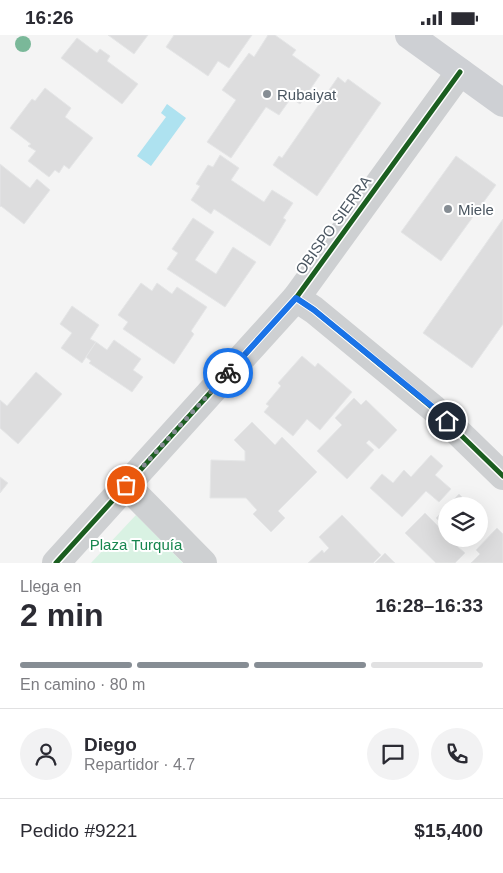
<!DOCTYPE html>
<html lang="es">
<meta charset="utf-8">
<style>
body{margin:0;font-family:Arial,sans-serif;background:#f2f2f3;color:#2b2b33;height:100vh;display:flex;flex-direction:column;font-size:19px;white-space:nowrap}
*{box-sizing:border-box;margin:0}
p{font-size:16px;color:#7c7c81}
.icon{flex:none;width:28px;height:28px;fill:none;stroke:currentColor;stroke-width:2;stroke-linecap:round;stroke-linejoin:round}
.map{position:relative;height:528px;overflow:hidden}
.sheet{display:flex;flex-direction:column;background:#fff;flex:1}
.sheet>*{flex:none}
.controls{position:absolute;left:438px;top:462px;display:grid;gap:10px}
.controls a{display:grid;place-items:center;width:50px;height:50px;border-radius:50%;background:#fff;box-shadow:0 5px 20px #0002;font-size:25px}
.pin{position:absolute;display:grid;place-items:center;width:42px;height:42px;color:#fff;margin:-21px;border:2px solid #fff;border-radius:50%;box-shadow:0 1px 5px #0007}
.courier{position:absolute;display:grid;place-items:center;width:50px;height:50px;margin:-25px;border:4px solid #1a73e8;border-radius:50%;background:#fff;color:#222;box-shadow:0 1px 6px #0007}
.summary em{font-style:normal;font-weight:800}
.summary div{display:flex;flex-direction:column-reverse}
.summary{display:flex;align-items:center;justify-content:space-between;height:85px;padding:0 20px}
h1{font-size:32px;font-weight:800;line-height:38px}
.bar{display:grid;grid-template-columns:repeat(4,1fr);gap:8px 5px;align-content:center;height:60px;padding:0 20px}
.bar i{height:6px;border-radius:4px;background:#e1e1e2}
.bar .selected{background:#868d94}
.bar p{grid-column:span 4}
.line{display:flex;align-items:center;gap:12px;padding:0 20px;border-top:1px solid #e1e1e2}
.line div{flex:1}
.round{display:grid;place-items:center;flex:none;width:52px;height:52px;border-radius:26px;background:#f2f2f3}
.status{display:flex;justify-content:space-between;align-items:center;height:35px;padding:0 25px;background:#fff;direction:ltr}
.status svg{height:14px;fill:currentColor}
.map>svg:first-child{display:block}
</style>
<div class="status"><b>16:26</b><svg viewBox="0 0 49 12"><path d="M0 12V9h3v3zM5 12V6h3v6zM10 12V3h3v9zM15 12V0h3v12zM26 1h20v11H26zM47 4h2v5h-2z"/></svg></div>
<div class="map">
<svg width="503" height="528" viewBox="0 0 503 528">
<rect width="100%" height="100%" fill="#f4f4f4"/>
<path fill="#d9f2e3" d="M136,480L183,528H91Z"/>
<path fill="#aee2f0" d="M167,69L186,83L151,131L137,121L166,82L161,78Z"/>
<g fill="#ddddde" stroke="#e5e6e7">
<path d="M108,0H148L134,19Z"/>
<path d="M174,0H252L229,33L218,26L208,41L166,12Z"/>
<path d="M268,0H275L296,15L292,20L320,40L300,69L291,63L279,80L266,72L231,123L207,107L236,65L222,55L249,18L254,22Z"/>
<path d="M77,3L97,18L100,14L110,21L107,26L138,49L122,69L61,23Z"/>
<path d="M338,42L345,48L348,44L381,68L317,161L273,130L279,121L282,123Z"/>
<path d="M45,53L71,73L65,82L93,103L69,134L64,130L59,138L55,135L49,142L28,126L36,116L28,111L31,109L10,93L32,64L35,66Z"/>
<path d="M220,120L239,133L231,145L264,167L272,155L293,168L283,183L286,185L270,211L214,174L211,179L191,165L200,151L196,149L208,130L213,132Z"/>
<path d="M456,121L496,150L441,226L401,197Z"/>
<path d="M0,129L30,153L37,144L50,155L24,189L1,171L0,172Z"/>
<path d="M193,183L214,197L195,225L216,239L233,212L256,227L225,272L167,234L178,218L172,214Z"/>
<path d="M503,184V289L472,333L423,298Z"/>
<path d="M141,248L152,256L157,248L172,259L177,252L207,272L191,296L194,299L174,329L123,294L128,287L118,280Z"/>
<path d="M72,271L99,290L90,304L96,307L82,328L61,313L72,298L60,289Z"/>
<path d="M114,305L141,324L133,335L143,342L132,357L89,328L91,326L86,322L96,307L107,315Z"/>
<path d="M302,321L315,332L318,328L352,357L320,395L307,384L293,401L264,377L269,371L266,369L281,351L278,348Z"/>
<path d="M36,337L62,359L18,409L0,393V365L7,371Z"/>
<path d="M354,363L361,370L366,365L397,395L379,414L369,405L366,408L374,415L347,444L317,416L342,390L335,383Z"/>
<path d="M252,387L275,410L282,402L317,437L278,476L285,483L271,497L253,479L257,475L246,463H210L211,425L245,426V416L234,405Z"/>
<path d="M431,420L443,431L435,440L451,454L439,467L426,456L402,482L370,453L382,439L393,448L404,435L411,442Z"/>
<path d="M0,442L8,448L0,458Z"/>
<path d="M459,459L471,471H448Z"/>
<path d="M446,473V493L436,483Z"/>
<path d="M425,478L446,499V504H470L463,511L461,509L458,512L465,518L455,528H436L405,498Z"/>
<path d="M479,478L487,486L479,494Z"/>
<path d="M342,480L381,520L373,528H308L322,515L324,518L329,513L319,502Z"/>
<path d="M497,493L503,499V528H471L480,519L476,515Z"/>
<path d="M385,518L395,528H375Z"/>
</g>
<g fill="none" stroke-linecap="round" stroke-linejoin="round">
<g stroke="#ced0d2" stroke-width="28">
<path d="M296,263L314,275L433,373L503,441"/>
<path d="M126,450L203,528"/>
<path d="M56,528L296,263L460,37"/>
</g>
<path stroke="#ced0d4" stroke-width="28" d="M409,0L503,68"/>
<defs>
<g id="cycleway">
<path d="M296,263L314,275L433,373L503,441"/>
<path d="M56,528L296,263L460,37"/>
</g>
</defs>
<use href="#cycleway" stroke="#fff" stroke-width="8"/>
<use href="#cycleway" stroke="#1b5e20" stroke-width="5"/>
</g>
<circle fill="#7ab899" cx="23" cy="9" r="8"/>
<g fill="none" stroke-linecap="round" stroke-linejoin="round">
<path stroke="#868d94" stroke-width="5" stroke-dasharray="0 9" d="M126,450L228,338"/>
<path stroke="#1a73e8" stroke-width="6" d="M228,338L296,263L314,275L434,373L447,386"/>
</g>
<g fill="#868d94" stroke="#fff" stroke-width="2">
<circle cx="267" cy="59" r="5"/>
<circle cx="448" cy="174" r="5"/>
</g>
<g text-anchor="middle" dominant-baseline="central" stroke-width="4" stroke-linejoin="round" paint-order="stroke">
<g font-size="15" fill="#4a5661" stroke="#fff" text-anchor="start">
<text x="277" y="59">Rubaiyat</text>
<text x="458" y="174">Miele</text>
</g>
<g font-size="15" fill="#4a5661" stroke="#fff">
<text transform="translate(333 190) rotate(-54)">OBISPO SIERRA</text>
</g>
<g font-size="15" fill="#17864f" stroke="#fff">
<text x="136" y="509">Plaza Turquía</text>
</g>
</g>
</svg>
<div class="controls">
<a><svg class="icon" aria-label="layers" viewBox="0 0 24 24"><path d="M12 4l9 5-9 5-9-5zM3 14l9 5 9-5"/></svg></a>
</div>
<div class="pin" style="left:126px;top:450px;background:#ea580c"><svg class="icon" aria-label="bag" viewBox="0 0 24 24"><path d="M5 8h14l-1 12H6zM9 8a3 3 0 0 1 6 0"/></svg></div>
<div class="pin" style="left:447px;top:386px;background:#1f2937"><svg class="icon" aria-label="home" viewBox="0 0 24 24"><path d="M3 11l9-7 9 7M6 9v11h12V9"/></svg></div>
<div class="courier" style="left:228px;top:338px"><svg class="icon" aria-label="bike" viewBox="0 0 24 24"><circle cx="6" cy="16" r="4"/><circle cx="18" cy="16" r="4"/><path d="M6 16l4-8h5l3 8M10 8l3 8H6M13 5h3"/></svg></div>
</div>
<section class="sheet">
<div class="summary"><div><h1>2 min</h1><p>Llega en</p></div><em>16:28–16:33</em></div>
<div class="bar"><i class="selected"></i><i class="selected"></i><i class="selected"></i><i></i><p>En camino · 80 m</p></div>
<div class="line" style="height:90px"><a class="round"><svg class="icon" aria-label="person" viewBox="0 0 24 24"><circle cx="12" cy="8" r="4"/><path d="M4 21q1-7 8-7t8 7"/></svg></a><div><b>Diego</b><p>Repartidor · 4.7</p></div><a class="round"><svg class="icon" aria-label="chat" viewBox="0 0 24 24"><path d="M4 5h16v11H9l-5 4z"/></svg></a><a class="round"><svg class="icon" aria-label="phone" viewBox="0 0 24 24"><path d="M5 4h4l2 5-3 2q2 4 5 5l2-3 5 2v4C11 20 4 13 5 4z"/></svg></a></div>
<div class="line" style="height:65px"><div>Pedido #9221</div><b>$15,400</b></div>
</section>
